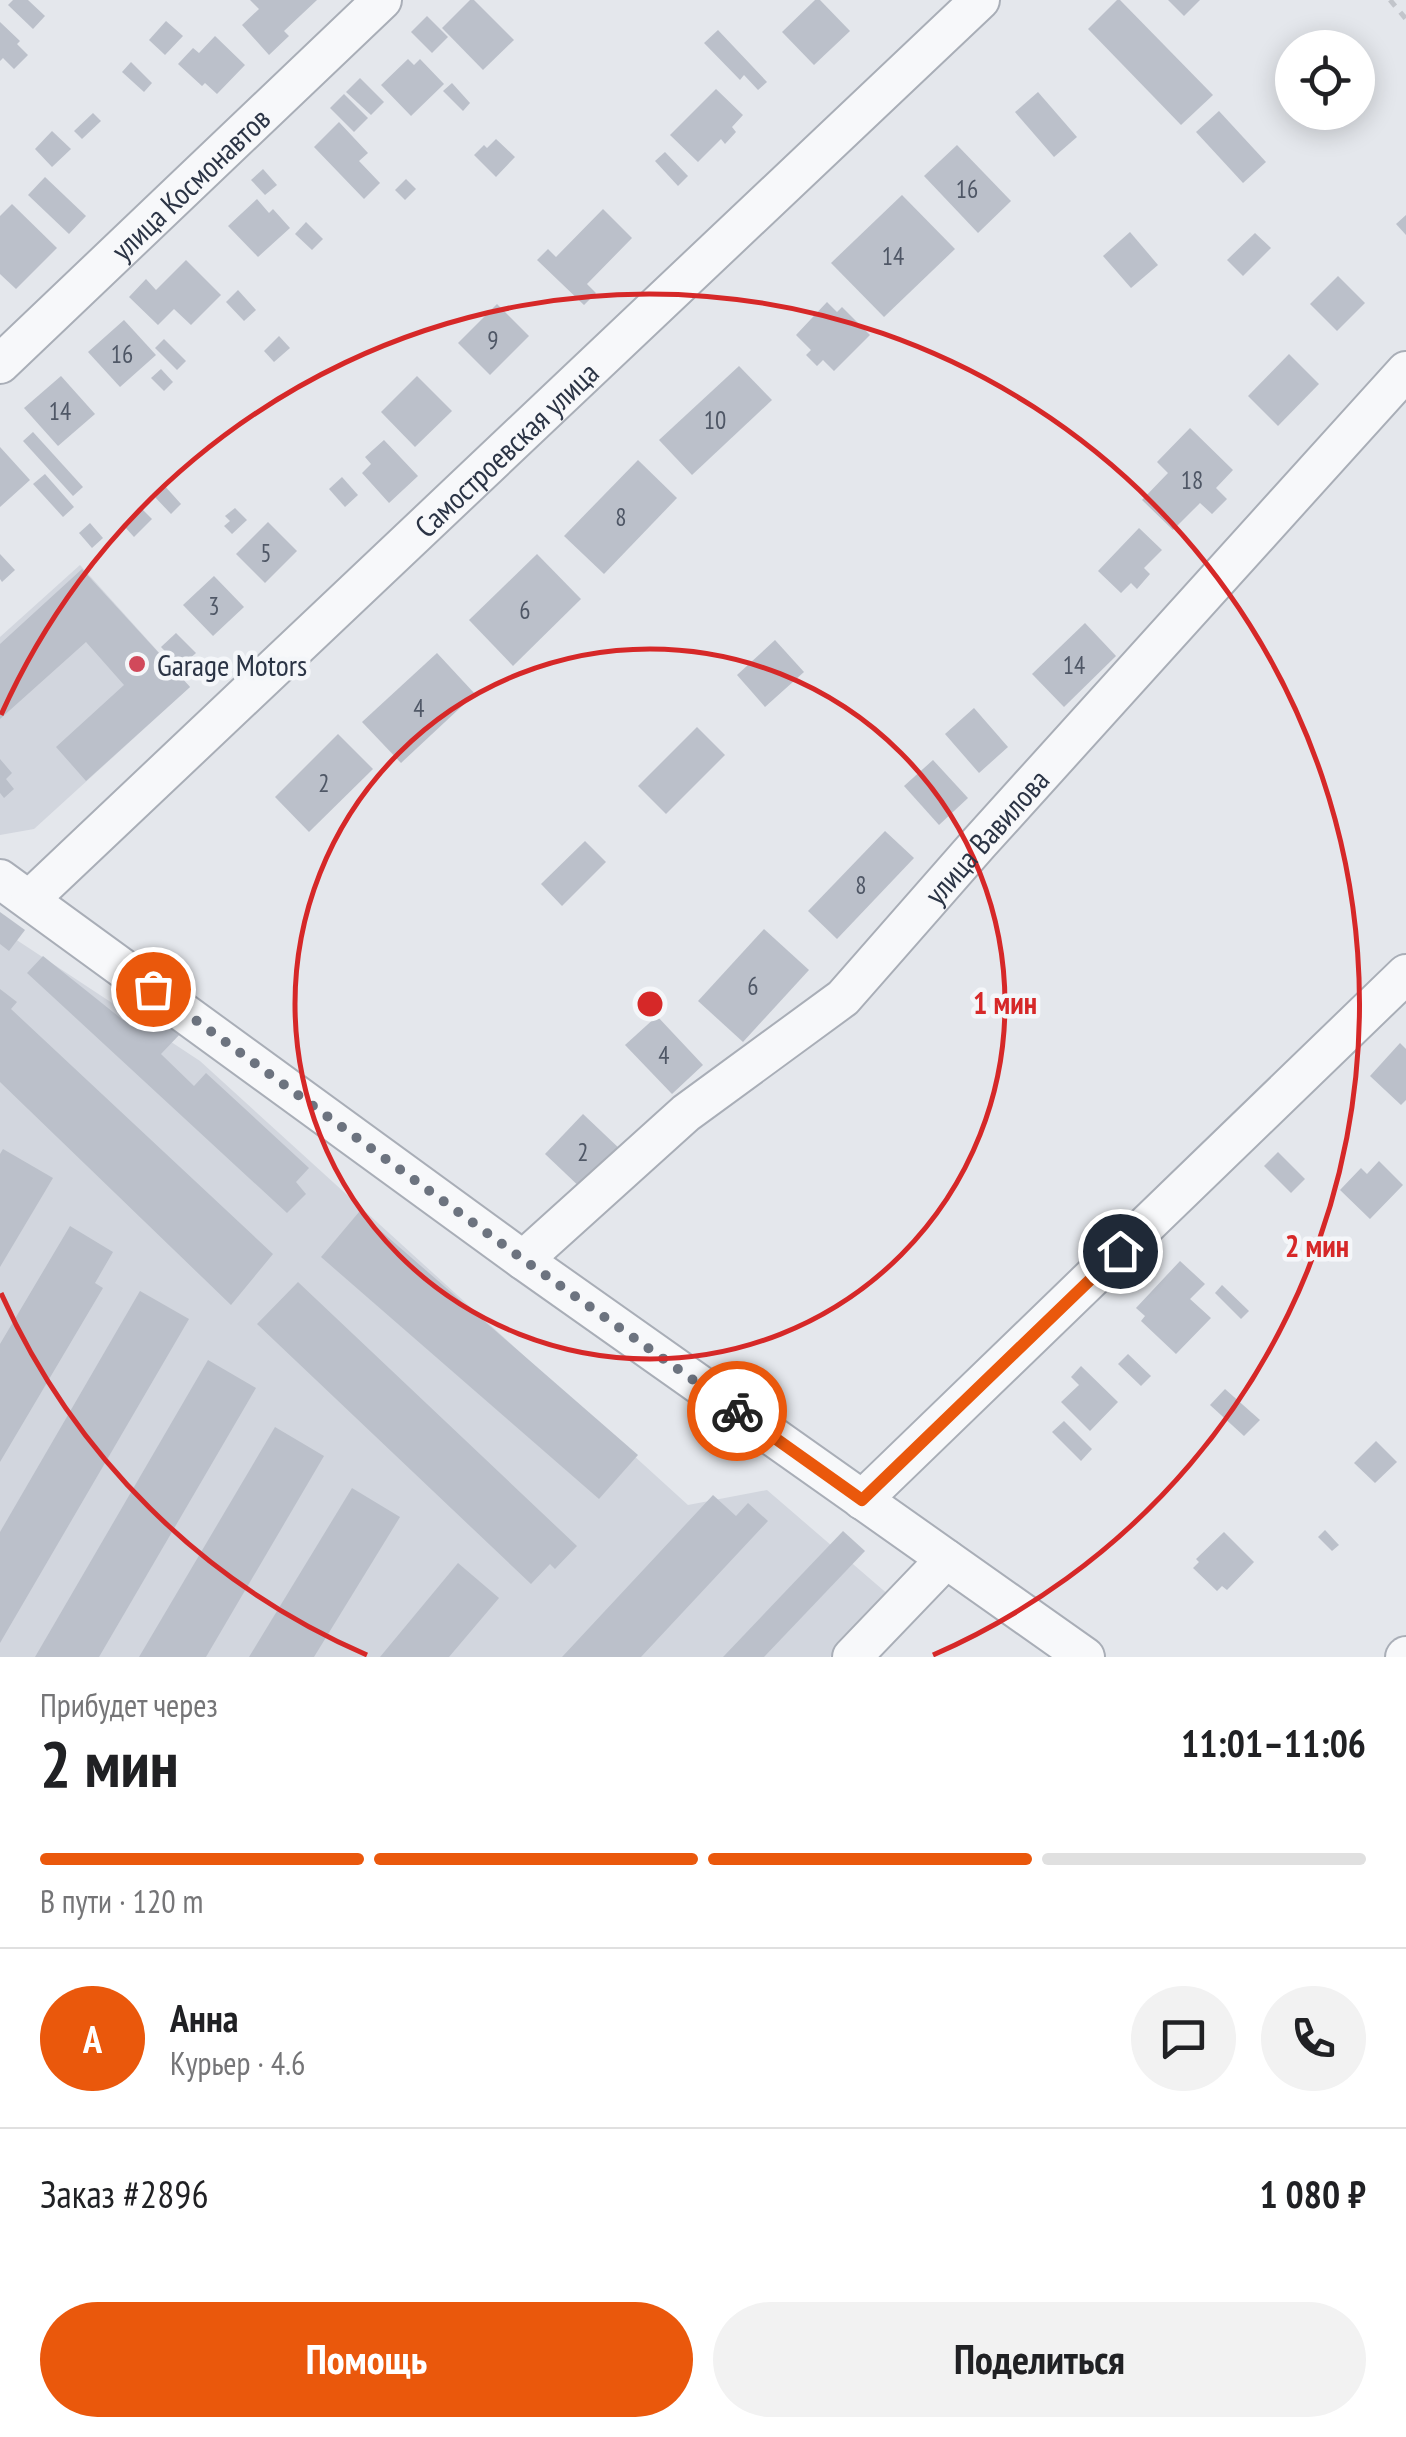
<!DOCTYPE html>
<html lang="ru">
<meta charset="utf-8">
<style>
body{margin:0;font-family:"PT Sans Narrow",sans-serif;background:#f2f2f2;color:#202124;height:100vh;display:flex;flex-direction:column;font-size:38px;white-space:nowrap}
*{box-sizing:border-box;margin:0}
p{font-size:32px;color:#757577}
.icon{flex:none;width:55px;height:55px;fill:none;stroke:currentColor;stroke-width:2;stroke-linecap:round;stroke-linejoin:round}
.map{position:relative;height:1657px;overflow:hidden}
.panel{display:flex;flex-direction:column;background:#fff;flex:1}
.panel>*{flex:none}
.fabs{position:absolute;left:1275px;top:30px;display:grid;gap:20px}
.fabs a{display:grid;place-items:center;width:100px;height:100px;border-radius:50%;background:#fff;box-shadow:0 5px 25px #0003;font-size:50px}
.pin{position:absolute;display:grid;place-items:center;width:85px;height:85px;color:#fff;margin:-42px;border:5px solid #fff;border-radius:50%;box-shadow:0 2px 10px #0007}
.courier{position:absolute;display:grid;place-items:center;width:100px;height:100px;margin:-50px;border:8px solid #ea580c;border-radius:50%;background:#fff;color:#222;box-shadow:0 2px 12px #0007}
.head em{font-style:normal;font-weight:700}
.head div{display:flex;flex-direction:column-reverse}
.head{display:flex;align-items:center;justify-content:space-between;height:170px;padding:0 40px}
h1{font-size:65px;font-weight:700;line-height:75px}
.bar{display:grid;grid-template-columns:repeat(4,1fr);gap:15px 10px;align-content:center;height:120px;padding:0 40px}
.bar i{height:12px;border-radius:8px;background:#e0e0e0}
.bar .current{background:#ea580c}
.bar p{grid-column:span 4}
.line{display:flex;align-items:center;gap:25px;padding:0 40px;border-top:2px solid #e0e0e0}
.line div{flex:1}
.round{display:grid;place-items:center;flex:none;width:105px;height:105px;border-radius:52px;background:#f2f2f2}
.button{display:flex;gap:20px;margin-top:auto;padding:20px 40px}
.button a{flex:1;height:115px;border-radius:60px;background:#ea580c;color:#fff;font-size:40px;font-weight:700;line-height:115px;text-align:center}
.button a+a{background:#f2f2f2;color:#202124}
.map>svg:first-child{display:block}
</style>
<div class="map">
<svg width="1406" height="1657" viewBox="0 0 1406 1657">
<rect width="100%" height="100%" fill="#e4e7ec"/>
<g fill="#d2d6de">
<path d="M80,565L190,687L34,829L0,835V637Z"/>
<path d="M0,929L200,1061L688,1505L767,1490L890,1596L830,1657H0Z"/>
</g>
<g fill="#bbc0ca">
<path d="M13,0H28L45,16L33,29L8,5Z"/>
<path d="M250,0H317L284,31L289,36L269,55L242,25L259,9Z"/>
<path d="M470,0H474L514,40L483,70L442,28Z"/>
<path d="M815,0H820L850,31L814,65L782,32Z"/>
<path d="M1117,0H1120L1213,95L1181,125L1088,29Z"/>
<path d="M1168,0H1200L1184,16Z"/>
<path d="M427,16L448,37L432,53L411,32Z"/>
<path d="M166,21L183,36L165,55L149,40Z"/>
<path d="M0,22L20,41L17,44L28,55L14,69L3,58L0,61Z"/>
<path d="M718,30L767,82L758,90L744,75L740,80L704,43Z"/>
<path d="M215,36L245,65L217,94L205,83L202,86L178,64L193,48L199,53Z"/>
<path d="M408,59L414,65L420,59L444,84L411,116L381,85Z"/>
<path d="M131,62L152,83L144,92L122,72Z"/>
<path d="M360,78L384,102L371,115L346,92Z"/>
<path d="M452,83L470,103L463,111L443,91Z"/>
<path d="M716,89L743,115L732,127L736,132L725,144L721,139L698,162L670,135Z"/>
<path d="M1038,92L1077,137L1054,157L1015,112Z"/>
<path d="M344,94L368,118L354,132L330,108Z"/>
<path d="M1219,111L1266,162L1243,183L1196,132Z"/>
<path d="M93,113L101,121L82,139L74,131Z"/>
<path d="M339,122L368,153L359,161L380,183L364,199L314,147Z"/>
<path d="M52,131L71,149L52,167L35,149Z"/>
<path d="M496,139L515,157L496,177L474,155L484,145L487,148Z"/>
<path d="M957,145L1011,201L978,233L924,176Z"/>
<path d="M665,152L688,176L678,186L655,161Z"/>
<path d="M263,169L277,185L265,195L251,180Z"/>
<path d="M45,177L86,216L69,234L28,195Z"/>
<path d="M406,179L416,189L405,200L395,190Z"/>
<path d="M902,195L955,249L884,317L831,263Z"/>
<path d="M257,199L269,213L273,209L290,228L258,257L228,226Z"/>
<path d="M12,204L57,248L16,289L0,274V216Z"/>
<path d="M603,209L632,238L587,284L596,293L584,305L537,260L548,249L556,257Z"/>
<path d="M1406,215V235L1396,224Z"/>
<path d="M306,222L323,239L312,250L295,234Z"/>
<path d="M1130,232L1158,265L1131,288L1103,256Z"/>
<path d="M1255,233L1271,248L1243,276L1227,260Z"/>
<path d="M186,260L221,295L191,325L174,309L158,325L129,297L146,279L156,290Z"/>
<path d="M1338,276L1365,303L1337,331L1310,304Z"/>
<path d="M238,290L256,310L244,321L226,302Z"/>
<path d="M827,302L837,312L842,307L870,335L834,371L823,360L817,366L806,355L811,350L796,335Z"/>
<path d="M497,304L529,336L490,375L458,343Z"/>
<path d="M124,320L156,355L120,387L88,352Z"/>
<path d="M279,336L290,348L274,362L264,351Z"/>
<path d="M164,339L186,361L177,370L155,348Z"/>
<path d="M1289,354L1319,384L1278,426L1248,396Z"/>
<path d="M739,366L772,400L692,475L659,440Z"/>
<path d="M161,369L173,382L164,391L151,378Z"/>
<path d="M61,376L95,414L58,446L24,408Z"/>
<path d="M417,376L452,411L415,447L381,412Z"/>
<path d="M1190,428L1233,470L1216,488L1227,499L1212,514L1200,503L1173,530L1142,500L1168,473L1157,462Z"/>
<path d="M33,432L83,487L73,496L23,441Z"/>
<path d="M384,440L418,476L389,503L362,473L371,464L365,457Z"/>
<path d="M0,447L30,480L0,507Z"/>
<path d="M638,460L677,498L604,574L564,536Z"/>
<path d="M45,474L74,507L63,517L33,484Z"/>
<path d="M342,477L358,495L345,507L329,489Z"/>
<path d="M163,484L181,504L171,514L152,494Z"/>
<path d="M235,508L247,520L232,534L224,526L230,521L225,516Z"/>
<path d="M142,509L152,519L134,537L124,526Z"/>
<path d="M268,522L297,551L265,583L236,554Z"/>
<path d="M90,523L103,538L92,548L79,533Z"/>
<path d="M1139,528L1162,550L1144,568L1150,574L1137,589L1131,583L1121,593L1098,571Z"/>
<path d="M0,554L15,570L2,582L0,579Z"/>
<path d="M537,554L581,599L513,666L469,620Z"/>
<path d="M82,569L190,687L86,781L56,747L124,685L86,642L0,719V644Z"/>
<path d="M214,576L244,607L213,636L183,605Z"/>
<path d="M1085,623L1116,656L1064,707L1032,674Z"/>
<path d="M176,633L196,653L180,667L161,647Z"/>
<path d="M775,640L804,672L765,707L737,675Z"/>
<path d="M437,653L475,694L401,763L362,722Z"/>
<path d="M974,708L1008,747L979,773L945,734Z"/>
<path d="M697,727L725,755L666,814L638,786Z"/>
<path d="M338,734L373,769L309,832L275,797Z"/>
<path d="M0,759L12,773L6,779L14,789L4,798L0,793Z"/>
<path d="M933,760L968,798L939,825L904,786Z"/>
<path d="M885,831L914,858L837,939L808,911Z"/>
<path d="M585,841L606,862L562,906L541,884Z"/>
<path d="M0,912L25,930L9,951L0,944Z"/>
<path d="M764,929L809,970L743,1042L698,1001Z"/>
<path d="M43,956L123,1020L141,999L182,1032L161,1054L194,1086L206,1073L309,1168L296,1182L306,1194L287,1213L27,973Z"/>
<path d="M0,989L17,1002L11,1009L273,1254L231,1305L0,1082Z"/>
<path d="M657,1016L703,1065L672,1094L625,1045Z"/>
<path d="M1400,1043L1406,1049V1100L1401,1105L1370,1076Z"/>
<path d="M583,1114L622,1151L584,1191L545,1154Z"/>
<path d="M3,1149L53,1178L0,1267V1154Z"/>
<path d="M1278,1152L1305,1179L1291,1193L1264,1166Z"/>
<path d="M1379,1161L1403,1185L1370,1219L1340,1190L1361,1168L1367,1174Z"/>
<path d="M359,1212L638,1455L599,1499L321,1257Z"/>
<path d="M70,1226L113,1252L95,1283L103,1288L0,1462V1344Z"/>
<path d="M1180,1261L1205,1284L1190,1299L1211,1318L1176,1354L1141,1321L1145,1316L1136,1308Z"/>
<path d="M298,1282L577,1546L555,1569L550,1564L531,1584L257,1324Z"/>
<path d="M1222,1285L1249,1311L1241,1319L1215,1293Z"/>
<path d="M140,1291L189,1319L0,1643V1532Z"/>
<path d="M1128,1354L1151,1376L1141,1386L1118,1364Z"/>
<path d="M208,1360L256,1388L99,1657H35Z"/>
<path d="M1081,1366L1118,1402L1090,1431L1061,1402L1079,1385L1071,1377Z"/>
<path d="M1225,1389L1260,1420L1244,1436L1210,1405Z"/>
<path d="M1064,1421L1092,1449L1081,1461L1052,1432Z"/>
<path d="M275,1427L324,1456L206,1657H139Z"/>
<path d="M1376,1441L1397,1462L1375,1483L1354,1463Z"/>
<path d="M352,1488L400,1517L314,1657H249Z"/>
<path d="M713,1495L736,1516L748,1503L768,1521L641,1657H562Z"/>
<path d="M1325,1530L1339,1545L1332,1551L1318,1537Z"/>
<path d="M843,1531L865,1551L764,1657H723Z"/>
<path d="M1224,1532L1254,1562L1227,1590L1222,1586L1217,1591L1193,1568L1199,1562L1196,1559Z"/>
<path d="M458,1563L499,1598L449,1657H380Z"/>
</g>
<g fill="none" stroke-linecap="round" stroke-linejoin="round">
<defs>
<g id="minor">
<path id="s1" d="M0,364L382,0"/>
<path d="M0,879L523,1260L1085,1657"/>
<path id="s2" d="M30,899L980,0"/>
<path id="s3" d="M523,1260L686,1113L843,998L979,843L1406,371"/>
<path d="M862,1500L1406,974"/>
<path d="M852,1657L946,1559"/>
<path d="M1405,1657L1406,1656"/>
</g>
</defs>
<use href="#minor" stroke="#a9aeb7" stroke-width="42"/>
<path stroke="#c2c5cb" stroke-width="5" stroke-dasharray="8 8" stroke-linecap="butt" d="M1390,0L1406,19"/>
<use href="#minor" stroke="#f7f8fa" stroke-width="38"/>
</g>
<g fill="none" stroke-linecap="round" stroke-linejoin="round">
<path stroke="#6c737f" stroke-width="10" stroke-dasharray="0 18" d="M153,989L524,1260L737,1411"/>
<path stroke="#ea580c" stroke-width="12" d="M737,1411L862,1500L1120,1251"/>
</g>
<g fill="none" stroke="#d62828" stroke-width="5">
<circle cx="650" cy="1004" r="355"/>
<path d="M367 1655A710 710 0 0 1 1 1293M1 715A710 710 0 1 1 933 1655"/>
</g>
<circle fill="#d1495b" stroke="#f4f6f9" stroke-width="4" cx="137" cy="664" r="10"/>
<g text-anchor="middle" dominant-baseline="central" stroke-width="9" stroke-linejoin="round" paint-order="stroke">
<g font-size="25" fill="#4f5766">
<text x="967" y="189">16</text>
<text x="893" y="256">14</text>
<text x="493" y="340">9</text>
<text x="122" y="354">16</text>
<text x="60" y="411">14</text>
<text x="715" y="420">10</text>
<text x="1192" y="480">18</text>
<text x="621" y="517">8</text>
<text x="266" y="553">5</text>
<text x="214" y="606">3</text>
<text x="525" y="610">6</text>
<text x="1074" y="665">14</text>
<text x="419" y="708">4</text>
<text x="324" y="783">2</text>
<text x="861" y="885">8</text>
<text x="753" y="986">6</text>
<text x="664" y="1055">4</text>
<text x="583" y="1152">2</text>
</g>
<g font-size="30" fill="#2b3445" stroke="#f4f6f9">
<text stroke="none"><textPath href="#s1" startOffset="262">улица Космонавтов</textPath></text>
<text stroke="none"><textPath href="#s2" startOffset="655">Самостроевская улица</textPath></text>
<text stroke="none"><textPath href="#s3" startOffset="630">улица Вавилова</textPath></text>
</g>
<g font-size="30" fill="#2b3445" stroke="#f4f6f9" text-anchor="start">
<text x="157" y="664">Garage Motors</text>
</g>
</g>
<circle cx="650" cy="1004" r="15" fill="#d62828" stroke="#f4f6f9" stroke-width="5"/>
<g font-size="30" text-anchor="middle" font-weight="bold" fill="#d62828" stroke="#f4f6f9" stroke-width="9" stroke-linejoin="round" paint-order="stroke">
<text x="1005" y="1014">1 мин</text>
<text x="1317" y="1257">2 мин</text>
</g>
</svg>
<div class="fabs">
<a><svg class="icon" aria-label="locate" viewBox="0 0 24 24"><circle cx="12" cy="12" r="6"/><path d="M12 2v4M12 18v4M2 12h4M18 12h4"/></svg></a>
</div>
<div class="pin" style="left:153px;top:989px;background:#ea580c"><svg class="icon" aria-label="bag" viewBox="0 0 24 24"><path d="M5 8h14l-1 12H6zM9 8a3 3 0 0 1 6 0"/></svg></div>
<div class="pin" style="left:1120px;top:1251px;background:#1f2937"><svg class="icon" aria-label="home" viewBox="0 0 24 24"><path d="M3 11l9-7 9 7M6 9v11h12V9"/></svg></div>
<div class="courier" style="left:737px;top:1411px"><svg class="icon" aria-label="bike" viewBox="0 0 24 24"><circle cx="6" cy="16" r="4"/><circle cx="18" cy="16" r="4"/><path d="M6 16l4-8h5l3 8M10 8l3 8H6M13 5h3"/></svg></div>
</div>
<section class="panel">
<div class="head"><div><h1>2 мин</h1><p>Прибудет через</p></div><em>11:01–11:06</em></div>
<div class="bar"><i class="current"></i><i class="current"></i><i class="current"></i><i></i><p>В пути · 120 m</p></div>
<div class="line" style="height:180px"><b class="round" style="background:#ea580c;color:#fff">А</b><div><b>Анна</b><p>Курьер · 4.6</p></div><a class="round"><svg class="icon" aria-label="chat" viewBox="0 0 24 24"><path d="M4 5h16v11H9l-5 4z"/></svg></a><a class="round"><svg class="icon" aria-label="phone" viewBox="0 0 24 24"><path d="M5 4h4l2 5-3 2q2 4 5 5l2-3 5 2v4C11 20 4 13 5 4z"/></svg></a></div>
<div class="line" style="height:130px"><div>Заказ #2896</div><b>1 080 ₽</b></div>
<div class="button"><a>Помощь</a><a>Поделиться</a></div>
</section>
